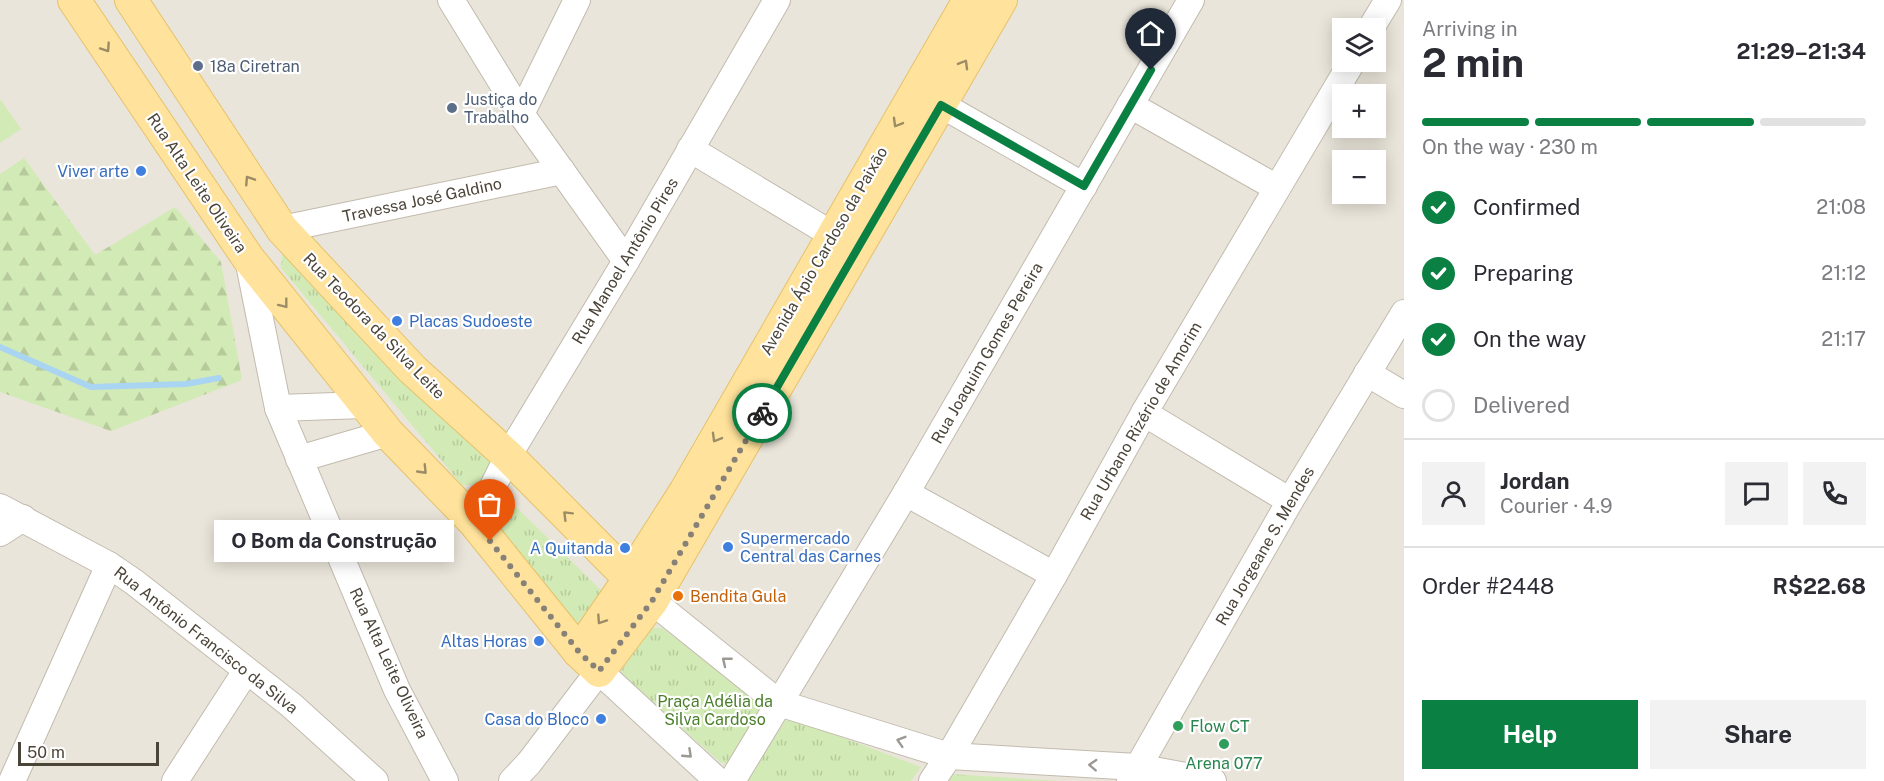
<!DOCTYPE html>
<meta charset="utf-8">
<style>
body{margin:0;font-family:"Public Sans",sans-serif;background:#f2f2f3;color:#2b2b33;height:100vh;display:flex;flex-direction:column;font-size:22px;white-space:nowrap}
*{box-sizing:border-box;margin:0}
p{font-size:20px;color:#7c7c81}
.icon{flex:none;width:33px;height:33px;fill:none;stroke:currentColor;stroke-width:2;stroke-linecap:round;stroke-linejoin:round}
.map{position:relative;flex:1;overflow:hidden}
.drawer{display:flex;flex-direction:column;background:#fff;width:480px}
.drawer>*{flex:none}
.fabs{position:absolute;left:1332px;top:18px;display:grid;gap:12px}
.fabs a{display:grid;place-items:center;width:54px;height:54px;border-radius:0px;background:#fff;box-shadow:0 3px 15px #0003;font-size:30px}
.scale{position:absolute;left:18px;bottom:15px;width:141px;box-sizing:border-box;padding-left:6px;border:3px solid #4b4439;border-top:0;font-size:16px;line-height:21px;white-space:nowrap;color:#4b4439;-webkit-text-stroke:4px #fff;paint-order:stroke}
.pin{position:absolute;display:grid;place-items:center;width:51px;height:51px;color:#fff;margin:-62px -26px;border-radius:50% 50% 50% 0;rotate:-45deg;box-shadow:0 0 6px #0007}
.pin .icon{rotate:45deg}
.courier{position:absolute;display:grid;place-items:center;width:60px;height:60px;margin:-30px;border:4px solid #0b8043;border-radius:50%;background:#fff;color:#222;box-shadow:0 2px 8px #0007}
.bubble{position:absolute;height:42px;border-radius:0px;background:#fff;box-shadow:0 3px 15px #0003;font-size:20px;font-weight:700;line-height:42px;text-align:center}
.summary em{font-style:normal;font-weight:700}
.summary div{display:flex;flex-direction:column-reverse}
.summary{display:flex;align-items:center;justify-content:space-between;height:102px;padding:0 18px}
h1{font-size:39px;font-weight:700;line-height:45px}
.bar{display:grid;grid-template-columns:repeat(4,1fr);gap:9px 6px;align-content:center;height:72px;padding:0 18px}
.bar i{height:8px;border-radius:4px;background:#e1e1e2}
.bar .current{background:#0b8043}
.bar p{grid-column:span 4}
.line{display:flex;align-items:center;gap:15px;padding:0 18px;border-top:2px solid #e1e1e2}
.line div{flex:1}
.round{display:grid;place-items:center;flex:none;width:63px;height:63px;border-radius:0px;background:#f2f2f3}
ol{padding:0 18px;list-style:none}
li{display:flex;align-items:center;gap:18px;height:66px}
li p{margin-inline-start:auto}
li .icon{padding:6px;border-radius:50%;background:#0b8043;color:#fff;stroke-width:4}
li:last-child{color:#7c7c81}
li i{width:33px;height:33px;border:3px solid #e1e1e2;border-radius:50%}
.primary-button{display:flex;gap:12px;margin-top:auto;padding:12px 18px}
.primary-button a{flex:1;height:69px;border-radius:0px;background:#0b8043;color:#fff;font-size:24px;font-weight:700;line-height:69px;text-align:center}
.primary-button a+a{background:#f2f2f3;color:#2b2b33}
main{display:flex;flex:1;min-height:0}
.map>svg:first-child{display:block}
</style>
<main>
<div class="map">
<svg width="1404" height="781" viewBox="0 0 1404 781">
<defs>
<pattern id="forest-firs" width="22" height="20" patternUnits="userSpaceOnUse" patternTransform="scale(1.5)"><rect width="22" height="20" fill="#d2eab5"/><path d="M5 1l3.5 6h-7zM16 11l3.5 6h-7z" fill="#b6ca9c"/></pattern>
<pattern id="park-tufts" width="24" height="20" patternUnits="userSpaceOnUse" patternTransform="scale(1.5)"><rect width="24" height="20" fill="#d2eab5"/><path d="M3 7l-1-3M5 7V3M7 7l1-3M15 17l-1-3M17 17v-4M19 17l1-3" fill="none" stroke="#b6ca9c"/></pattern>
</defs>
<rect width="100%" height="100%" fill="#f6f3ec"/>
<path fill="#eae5da" fill-rule="evenodd" d="M0,0H1404V781H0ZM1342,28H1376V62H1342ZM1342,94H1376V128H1342ZM1342,160H1376V194H1342Z"/>
<path fill="#d2eab5" d="M0,99L21,129L0,143Z"/>
<path fill="url(#forest-firs)" d="M24,158L95,255L175,207L221,262L242,380L111,431L0,392V174Z"/>
<g fill="url(#park-tufts)">
<path d="M283,249L493,461L479,485H462L281,268Z"/>
<path d="M505,496L611,600L580,647L485,528Z"/>
<path d="M649,628H662L760,700L764,716L734,766L720,762L620,673Z"/>
<path d="M788,717L921,767L911,781H745Z"/>
<path d="M950,774L1061,781H945Z"/>
</g>
<g fill="none" stroke-linecap="round" stroke-linejoin="round">
<path stroke="#a9d4f2" stroke-width="6" d="M0,347L91,387L186,384L219,378"/>
<defs>
<g id="minor">
<path d="M451,0L521,114L626,261"/>
<path d="M1371,28L1388,0"/>
<path d="M924,95L1084,186"/>
<path d="M1130,105L1277,188"/>
<path d="M521,114L577,0"/>
<path d="M690,149L833,235"/>
<path d="M282,229L562,171"/>
<path d="M248,259L278,408L397,690L445,781"/>
<path d="M1367,373L1404,395"/>
<path d="M278,408L364,405"/>
<path d="M1144,413L1290,501"/>
<path d="M299,459L388,433"/>
<path d="M906,493L1054,575"/>
<path d="M0,507L109,565L134,582L291,705L375,781"/>
<path d="M475,523L508,456L626,261L777,0"/>
<path d="M0,533L23,518"/>
<path d="M652,601L779,703L949,756L1137,767L1213,781"/>
<path d="M12,781L109,565"/>
<path d="M175,781L246,671"/>
<path d="M512,781L529,763L599,671L718,781"/>
<path d="M732,781L906,493L1191,0"/>
<path d="M932,781L949,756L1054,575L1144,413L1352,62"/>
<path d="M1130,781L1290,501L1404,313"/>
</g>
<g id="major">
<path d="M74,0L248,258L388,433L475,523L579,652L599,671L652,601L1001,0"/>
<path d="M131,0L282,229L412,369L508,456L652,601"/>
<path d="M579,652L630,578L685,492L969,0"/>
</g>
</defs>
<use href="#minor" stroke="#c2bbae" stroke-width="28"/>
<use href="#major" stroke="#e6c16a" stroke-width="34"/>
<use href="#minor" stroke="#fff" stroke-width="26"/>
<use href="#major" stroke="#ffe39c" stroke-width="32"/>
</g>
<defs><path id="oneway-chevron" d="M-2-3.5L2.5 0L-2 3.5" fill="none" stroke-width="1.6" stroke-linecap="round" stroke-linejoin="round" transform="scale(1.5)"/></defs>
<g stroke="#9c8c66">
<use href="#oneway-chevron" transform="translate(106 48) rotate(56)"/>
<use href="#oneway-chevron" transform="translate(964 64) rotate(-60)"/>
<use href="#oneway-chevron" transform="translate(897 123) rotate(120)"/>
<use href="#oneway-chevron" transform="translate(249 180) rotate(-123)"/>
<use href="#oneway-chevron" transform="translate(284 304) rotate(52)"/>
<use href="#oneway-chevron" transform="translate(716 438) rotate(120)"/>
<use href="#oneway-chevron" transform="translate(423 470) rotate(46)"/>
<use href="#oneway-chevron" transform="translate(567 515) rotate(-135)"/>
<use href="#oneway-chevron" transform="translate(601 620) rotate(124)"/>
</g>
<g stroke="#9c9892">
<use href="#oneway-chevron" transform="translate(726 661) rotate(-141)"/>
<use href="#oneway-chevron" transform="translate(901 741) rotate(-163)"/>
<use href="#oneway-chevron" transform="translate(688 754) rotate(43)"/>
<use href="#oneway-chevron" transform="translate(1093 765) rotate(-177)"/>
</g>
<g fill="none" stroke-linecap="round" stroke-linejoin="round">
<path stroke="#878178" stroke-width="6" stroke-dasharray="0 10.8" d="M490,541L579,652L599,671L652,601L762,413"/>
<path stroke="#0b8043" stroke-width="8" d="M762,413L941,105L1084,186L1151,70"/>
</g>
<g fill="#5c6f8a" stroke="#fff" stroke-width="2">
<circle cx="198" cy="66" r="6"/>
<circle cx="452" cy="108" r="6"/>
</g>
<g fill="#3f7fe0" stroke="#fff" stroke-width="2">
<circle cx="141" cy="171" r="6"/>
<circle cx="397" cy="321" r="6"/>
<circle cx="728" cy="547" r="6"/>
<circle cx="625" cy="548" r="6"/>
<circle cx="539" cy="641" r="6"/>
<circle cx="601" cy="719" r="6"/>
</g>
<circle fill="#e8710a" stroke="#fff" stroke-width="2" cx="678" cy="596" r="6"/>
<g fill="#2e9e5b" stroke="#fff" stroke-width="2">
<circle cx="1178" cy="726" r="6"/>
<circle cx="1224" cy="744" r="6"/>
</g>
<g text-anchor="middle" dominant-baseline="central" stroke-width="4.5" stroke-linejoin="round" paint-order="stroke">
<g font-size="16" fill="#4e5e75" stroke="#fff" text-anchor="start">
<text x="210" y="66">18a Ciretran</text>
<text x="464" y="99">Justiça do<tspan x="464" dy="18">Trabalho</tspan></text>
</g>
<g font-size="16" fill="#366cbe" stroke="#fff" text-anchor="end">
<text x="129" y="171">Viver arte</text>
<text x="409" y="321" text-anchor="start">Placas Sudoeste</text>
<text x="740" y="538" text-anchor="start">Supermercado<tspan x="740" dy="18">Central das Carnes</tspan></text>
<text x="613" y="548">A Quitanda</text>
<text x="527" y="641">Altas Horas</text>
<text x="589" y="719">Casa do Bloco</text>
</g>
<g font-size="16" fill="#4b4439" stroke="#fff">
<text transform="translate(197 183) rotate(56)">Rua Alta Leite Oliveira</text>
<text transform="translate(422 200) rotate(-12)">Travessa José Galdino</text>
<text transform="translate(824 251) rotate(-60)">Avenida Ápio Cardoso da Paixão</text>
<text transform="translate(625 261) rotate(-59)">Rua Manoel Antônio Pires</text>
<text transform="translate(374 326) rotate(46)">Rua Teodora da Silva Leite</text>
<text transform="translate(987 353) rotate(-60)">Rua Joaquim Gomes Pereira</text>
<text transform="translate(1141 421) rotate(-60)">Rua Urbano Rizério de Amorim</text>
<text transform="translate(1265 546) rotate(-60)">Rua Jorgeane S. Mendes</text>
<text transform="translate(206 640) rotate(38)">Rua Antônio Francisco da Silva</text>
<text transform="translate(389 663) rotate(65)">Rua Alta Leite Oliveira</text>
</g>
<g font-size="16" fill="#c56008" stroke="#fff" text-anchor="start">
<text x="690" y="596">Bendita Gula</text>
</g>
<g font-size="16" fill="#4a7f2a" stroke="#fff">
<text x="715" y="701">Praça Adélia da<tspan x="715" dy="18">Silva Cardoso</tspan></text>
</g>
<g font-size="16" fill="#27864d" stroke="#fff" text-anchor="start">
<text x="1190" y="726">Flow CT</text>
<text x="1224" y="763" text-anchor="middle">Arena 077</text>
</g>
</g>
</svg>
<div class="fabs">
<a><svg class="icon" aria-label="layers" viewBox="0 0 24 24"><path d="M12 4l9 5-9 5-9-5zM3 14l9 5 9-5"/></svg></a>
<a>+</a>
<a>−</a>
</div>
<div class="scale">50 m</div>
<div class="pin" style="left:490px;top:541px;background:#ea580c"><svg class="icon" aria-label="bag" viewBox="0 0 24 24"><path d="M5 8h14l-1 12H6zM9 8a3 3 0 0 1 6 0"/></svg></div>
<div class="pin" style="left:1151px;top:70px;background:#1f2937"><svg class="icon" aria-label="home" viewBox="0 0 24 24"><path d="M3 11l9-7 9 7M6 9v11h12V9"/></svg></div>
<div class="courier" style="left:762px;top:413px"><svg class="icon" aria-label="bike" viewBox="0 0 24 24"><circle cx="6" cy="16" r="4"/><circle cx="18" cy="16" r="4"/><path d="M6 16l4-8h5l3 8M10 8l3 8H6M13 5h3"/></svg></div>
<div class="bubble" style="left:214px;top:520px;width:240px">O Bom da Construção</div>
</div>
<section class="drawer">
<div class="summary"><div><h1>2 min</h1><p>Arriving in</p></div><em>21:29–21:34</em></div>
<div class="bar"><i class="current"></i><i class="current"></i><i class="current"></i><i></i><p>On the way · 230 m</p></div>
<ol>
<li><svg class="icon" aria-label="check" viewBox="0 0 24 24"><path d="M5 12l5 5 9-10"/></svg>Confirmed<p>21:08</p></li>
<li><svg class="icon" aria-label="check" viewBox="0 0 24 24"><path d="M5 12l5 5 9-10"/></svg>Preparing<p>21:12</p></li>
<li><svg class="icon" aria-label="check" viewBox="0 0 24 24"><path d="M5 12l5 5 9-10"/></svg>On the way<p>21:17</p></li>
<li><i></i>Delivered</li>
</ol>
<div class="line" style="height:108px"><a class="round"><svg class="icon" aria-label="person" viewBox="0 0 24 24"><circle cx="12" cy="8" r="4"/><path d="M4 21q1-7 8-7t8 7"/></svg></a><div><b>Jordan</b><p>Courier · 4.9</p></div><a class="round"><svg class="icon" aria-label="chat" viewBox="0 0 24 24"><path d="M4 5h16v11H9l-5 4z"/></svg></a><a class="round"><svg class="icon" aria-label="phone" viewBox="0 0 24 24"><path d="M5 4h4l2 5-3 2q2 4 5 5l2-3 5 2v4C11 20 4 13 5 4z"/></svg></a></div>
<div class="line" style="height:78px"><div>Order #2448</div><b>R$22.68</b></div>
<div class="primary-button"><a>Help</a><a>Share</a></div>
</section>
</main>
